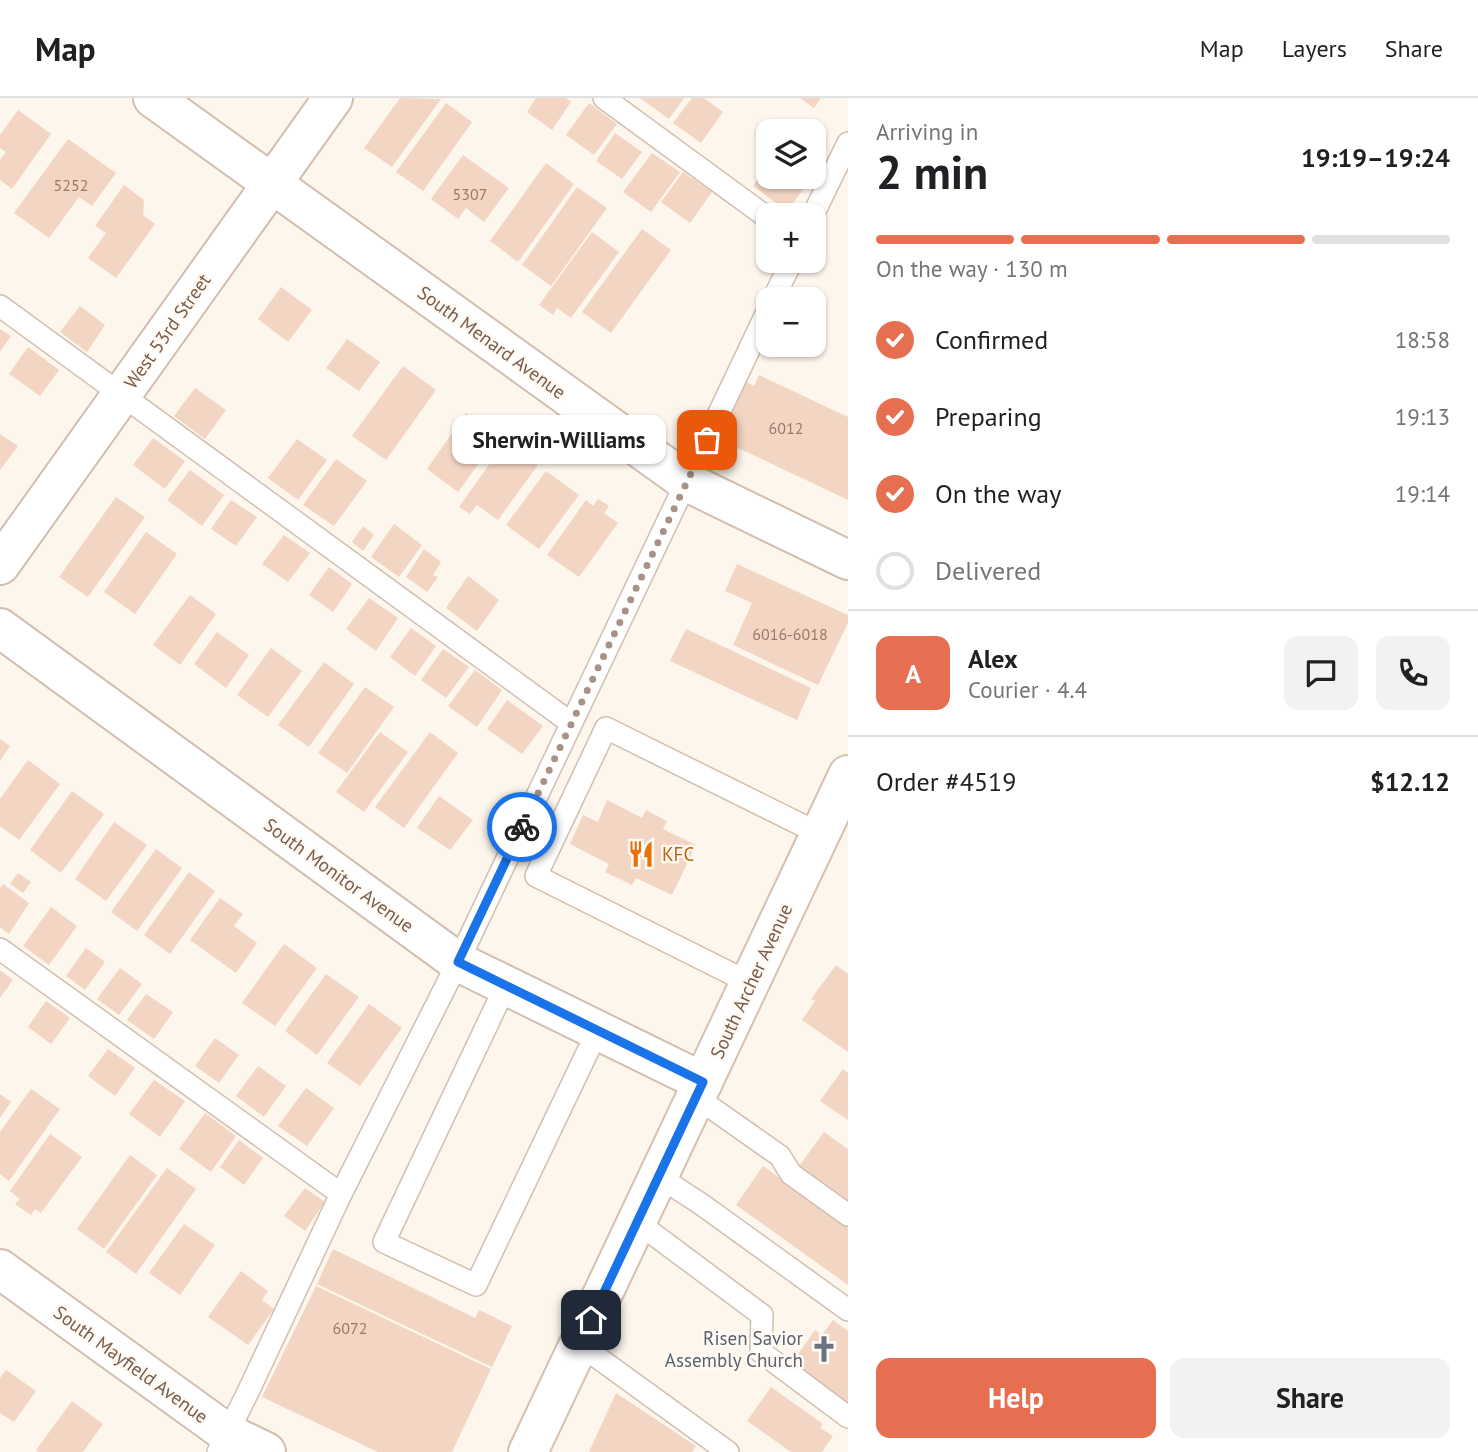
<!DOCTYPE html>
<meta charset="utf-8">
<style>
body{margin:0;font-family:"PT Sans",sans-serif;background:#f2f2f2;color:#202124;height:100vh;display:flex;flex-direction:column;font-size:26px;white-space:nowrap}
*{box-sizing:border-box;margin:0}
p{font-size:23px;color:#757577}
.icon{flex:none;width:38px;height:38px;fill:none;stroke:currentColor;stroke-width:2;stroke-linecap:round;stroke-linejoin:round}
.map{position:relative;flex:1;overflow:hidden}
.panel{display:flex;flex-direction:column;background:#fff;width:630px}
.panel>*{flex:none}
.tools{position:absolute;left:756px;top:21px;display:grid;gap:14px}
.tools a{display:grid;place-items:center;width:70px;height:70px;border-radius:14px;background:#fff;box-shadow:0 2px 5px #0004;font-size:35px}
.pin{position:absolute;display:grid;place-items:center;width:60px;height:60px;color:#fff;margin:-30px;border-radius:14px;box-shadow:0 4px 10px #0006}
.courier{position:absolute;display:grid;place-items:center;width:70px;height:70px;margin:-35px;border:5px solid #1a73e8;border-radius:50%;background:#fff;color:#222;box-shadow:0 2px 9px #0007}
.bubble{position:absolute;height:49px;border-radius:14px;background:#fff;box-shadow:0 2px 5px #0004;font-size:23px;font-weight:700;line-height:49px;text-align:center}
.summary em{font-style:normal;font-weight:700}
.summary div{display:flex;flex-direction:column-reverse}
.summary{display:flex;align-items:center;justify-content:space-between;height:119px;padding:0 28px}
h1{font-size:46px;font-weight:700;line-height:52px}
.bar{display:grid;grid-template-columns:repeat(4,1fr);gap:10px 7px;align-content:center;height:84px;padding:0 28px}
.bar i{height:9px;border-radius:5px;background:#e0e0e0}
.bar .active{background:#e76f51}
.bar p{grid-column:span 4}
.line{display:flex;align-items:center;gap:18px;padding:0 28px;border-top:2px solid #e0e0e0}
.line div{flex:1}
.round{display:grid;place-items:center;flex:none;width:74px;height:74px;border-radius:14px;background:#f2f2f2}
ol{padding:0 28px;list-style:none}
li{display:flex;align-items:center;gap:21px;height:77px}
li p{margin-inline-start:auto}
li .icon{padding:7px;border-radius:50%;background:#e76f51;color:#fff;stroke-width:4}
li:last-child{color:#757577}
li i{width:38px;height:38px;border:4px solid #e0e0e0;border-radius:50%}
.cta{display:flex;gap:14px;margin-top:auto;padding:14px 28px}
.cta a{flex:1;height:80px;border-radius:14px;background:#e76f51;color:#fff;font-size:28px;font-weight:700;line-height:80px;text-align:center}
.cta a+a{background:#f2f2f2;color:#202124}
header{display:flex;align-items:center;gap:42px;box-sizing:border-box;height:98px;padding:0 35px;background:#fff;border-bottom:2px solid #e0e0e0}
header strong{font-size:33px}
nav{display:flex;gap:38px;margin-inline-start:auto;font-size:24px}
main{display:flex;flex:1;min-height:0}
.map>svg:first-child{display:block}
</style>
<header>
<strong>Map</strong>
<nav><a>Map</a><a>Layers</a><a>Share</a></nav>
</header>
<main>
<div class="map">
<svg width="848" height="1354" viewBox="0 0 848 1354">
<rect width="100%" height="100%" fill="#fdf6ec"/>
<g fill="#f3d5c3">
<path d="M400,0L441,1L392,69L364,50Z"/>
<path d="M536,0H566L571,4L552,32L527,14Z"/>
<path d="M640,0H684L669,21Z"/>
<path d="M692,0H704L723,14L701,45L673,25Z"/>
<path d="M800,0H821L814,10Z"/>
<path d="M446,5L472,24L423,93L396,74Z"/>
<path d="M589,5L617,26L594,57L566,37Z"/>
<path d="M18,12L51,36L12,91L0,82V62L6,54L0,50V37Z"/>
<path d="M615,35L642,54L622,81L596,63Z"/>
<path d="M68,41L116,75L92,108L79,99L49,140L14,115Z"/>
<path d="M652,55L680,74L651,114L623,94Z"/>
<path d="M463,57L509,90L484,124L466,110L458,121L431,101Z"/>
<path d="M546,65L574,86L518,164L490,143Z"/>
<path d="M768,67V79H799L808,85L787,113L753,88Z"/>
<path d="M683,74L712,94L690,125L661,104Z"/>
<path d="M124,87L144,102L143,117L155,126L116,180L88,160L106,135L95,128Z"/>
<path d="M577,89L607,110L551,188L522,167Z"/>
<path d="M642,131L671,152L611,235L582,214Z"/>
<path d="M592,134L619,154L571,220L557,210L553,217L539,207Z"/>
<path d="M281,189L312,212L288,244L258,221Z"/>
<path d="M80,208L105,227L87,254L60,234Z"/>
<path d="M0,231L11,238L0,254Z"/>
<path d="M347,241L380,264L359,293L326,270Z"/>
<path d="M28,249L59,272L40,298L9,276Z"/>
<path d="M403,268L436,292L386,362L352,338Z"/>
<path d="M759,277L848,319V402L719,341L746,284L754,288Z"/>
<path d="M195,290L226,312L205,341L174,318Z"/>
<path d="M466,315L498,339L458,394L427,371Z"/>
<path d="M0,336L18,348L0,372Z"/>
<path d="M153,340L185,363L165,391L133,367Z"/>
<path d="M297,341L327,362L298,402L268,380Z"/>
<path d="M505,344L514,351L518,344L529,351L524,357L538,367L498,422L477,407L470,416L459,409Z"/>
<path d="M336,361L367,383L334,428L303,407Z"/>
<path d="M190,372L224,397L202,428L167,402Z"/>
<path d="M546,373L579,397L539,451L506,427Z"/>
<path d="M116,399L145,419L88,499L59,479Z"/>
<path d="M598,401L609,408L604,415L618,425L579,479L547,457L586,402L593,408Z"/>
<path d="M231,402L257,419L236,448L211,431Z"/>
<path d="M394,426L422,447L399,479L371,459Z"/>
<path d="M363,428L374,437L363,453L352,444Z"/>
<path d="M146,434L177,456L135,516L104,494Z"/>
<path d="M284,437L310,455L288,484L262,466Z"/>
<path d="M424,451L441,464L433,477L438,479L427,494L406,479Z"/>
<path d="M737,466L848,517V525L818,587L733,547L752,505L725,493Z"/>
<path d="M329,469L352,486L333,514L309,497Z"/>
<path d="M468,478L499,502L477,533L446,510Z"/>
<path d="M190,497L216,516L180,567L153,547Z"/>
<path d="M369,500L398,520L376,553L346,531Z"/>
<path d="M411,530L436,548L415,578L390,559Z"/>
<path d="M686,531L811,590L797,622L670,563Z"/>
<path d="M217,534L249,557L226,590L194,566Z"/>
<path d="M271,550L302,573L268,619L237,597Z"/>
<path d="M443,551L469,569L446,600L421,582Z"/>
<path d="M324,564L354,586L309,649L278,627Z"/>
<path d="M475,572L502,592L477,629L448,608Z"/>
<path d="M365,589L394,609L347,675L318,655Z"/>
<path d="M507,602L543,628L522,656L487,631Z"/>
<path d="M380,634L408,654L364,714L336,694Z"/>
<path d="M430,634L458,655L404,730L375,709Z"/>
<path d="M0,641L10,648L0,663Z"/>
<path d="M28,662L60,686L19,742L0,728V701Z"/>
<path d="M72,693L104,716L61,775L30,752Z"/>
<path d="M439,698L473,722L450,752L417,730Z"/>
<path d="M607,702L642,720L646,712L667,723L663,731L696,747L672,797L636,780L632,787L605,774L609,766L570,746L583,717L598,724Z"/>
<path d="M114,724L147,747L106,803L75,781Z"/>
<path d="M156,751L182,770L137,833L111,814Z"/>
<path d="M189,774L215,793L170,856L144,837Z"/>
<path d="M18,775L31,784L23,795L10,786Z"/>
<path d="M3,786L29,805L9,836L0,829V790Z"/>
<path d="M220,800L243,816L234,828L257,845L236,875L190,842Z"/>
<path d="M51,809L77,828L49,867L23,848Z"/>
<path d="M284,846L317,870L275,928L242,905Z"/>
<path d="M86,850L105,864L85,892L66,878Z"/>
<path d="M836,867L848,876V954L802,922L815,903L811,901Z"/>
<path d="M120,870L142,886L119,917L97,901Z"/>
<path d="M0,872L13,882L0,900Z"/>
<path d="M326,876L359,899L317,957L285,933Z"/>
<path d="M146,896L173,914L154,941L127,922Z"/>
<path d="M46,903L70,920L51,946L28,929Z"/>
<path d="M369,906L402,930L360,988L327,965Z"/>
<path d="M215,940L239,957L219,985L195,968Z"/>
<path d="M108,951L135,970L115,998L88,978Z"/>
<path d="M258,968L286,988L264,1019L236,998Z"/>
<path d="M843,971L848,975V1022L820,1003Z"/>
<path d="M154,982L185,1003L160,1039L129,1016Z"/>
<path d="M306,990L334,1010L307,1048L278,1028Z"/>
<path d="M31,991L60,1011L9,1083L0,1076V1034Z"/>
<path d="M0,996L11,1004L0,1020Z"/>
<path d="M205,1015L236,1038L211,1074L179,1051Z"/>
<path d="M824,1034L848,1051V1109L797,1071Z"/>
<path d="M50,1036L82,1059L41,1115L35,1111L31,1117L15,1106L20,1101L10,1093Z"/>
<path d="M239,1042L263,1060L244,1087L220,1069Z"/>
<path d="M130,1057L157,1077L104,1151L77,1131Z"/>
<path d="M763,1068L848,1129V1187L736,1107Z"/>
<path d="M167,1070L196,1091L136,1176L106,1154Z"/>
<path d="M305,1090L325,1104L305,1133L284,1118Z"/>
<path d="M184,1126L215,1147L180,1197L149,1175Z"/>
<path d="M333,1151L475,1220L479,1212L512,1228L492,1269L317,1186Z"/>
<path d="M241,1173L268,1193L262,1202L274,1211L248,1247L208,1219Z"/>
<path d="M316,1188L491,1271L452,1354H378L262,1299Z"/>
<path d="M833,1222L848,1233V1306L791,1266L815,1232L822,1237Z"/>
<path d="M6,1272L36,1293L14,1324L0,1315V1280Z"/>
<path d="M771,1289L823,1326L820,1330L833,1338L822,1354H791L747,1323Z"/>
<path d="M616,1295L696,1348L692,1354H589Z"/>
<path d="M72,1303L103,1326L83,1354H39L36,1352Z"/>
</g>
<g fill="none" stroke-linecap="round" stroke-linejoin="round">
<defs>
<g id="service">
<path d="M604,0L768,120"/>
<path d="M813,117L848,45"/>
<path d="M773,201L792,163"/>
<path d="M0,208L571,625"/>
<path d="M0,851L341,1096"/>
<path d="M750,885L536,778L606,630L820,736"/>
<path d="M506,887L384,1144L476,1187L598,932"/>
<path d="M696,999L780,1058L791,1076L848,1117"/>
<path d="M658,1078L701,1106L848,1212"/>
<path d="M637,1124L762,1217L761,1254L848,1319"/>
<path d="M579,1246L728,1354"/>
<path d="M218,1354L248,1294L341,1096L458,864L768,212"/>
</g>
<g id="minor">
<path d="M153,0L687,384L848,462"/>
<path d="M0,467L333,0"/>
<path d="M0,530L458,864L703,984"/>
<path d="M0,1171L227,1335L266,1354"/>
</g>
<path id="secondary" d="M528,1354L848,677"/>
</defs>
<use href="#service" stroke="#d1beb0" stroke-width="24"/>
<use href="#minor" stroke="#d1beb0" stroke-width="42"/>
<use href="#secondary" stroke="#d6c0b0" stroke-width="42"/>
<use href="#service" stroke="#fff" stroke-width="21"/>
<use href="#minor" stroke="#fff" stroke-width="38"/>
<use href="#secondary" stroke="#fff" stroke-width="38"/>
</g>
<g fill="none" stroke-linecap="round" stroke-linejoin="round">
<path stroke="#a89285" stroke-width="7" stroke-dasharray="0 12.6" d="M522,729L707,342"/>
<path stroke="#1a73e8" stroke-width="9" d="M522,729L458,864L703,984L591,1222"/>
</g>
<defs>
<symbol id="restaurant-bare" viewBox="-9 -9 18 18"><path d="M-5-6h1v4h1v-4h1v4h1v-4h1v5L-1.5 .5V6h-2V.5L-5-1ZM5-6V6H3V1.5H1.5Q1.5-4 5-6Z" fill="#e8710a" stroke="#fffaf3" stroke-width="2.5" paint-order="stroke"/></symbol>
<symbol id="church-bare" viewBox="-9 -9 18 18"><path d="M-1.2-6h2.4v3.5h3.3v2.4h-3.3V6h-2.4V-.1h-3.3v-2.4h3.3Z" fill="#6b7280" stroke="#fffaf3" stroke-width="2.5" paint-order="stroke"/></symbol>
</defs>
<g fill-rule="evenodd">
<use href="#restaurant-bare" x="622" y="737" width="38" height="38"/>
<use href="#church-bare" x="805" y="1232" width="38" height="38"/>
</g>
<g text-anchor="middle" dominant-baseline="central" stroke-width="5" stroke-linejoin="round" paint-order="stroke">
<g font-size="16" fill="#987a6a">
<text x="71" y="87">5252</text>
<text x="470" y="96">5307</text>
<text x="786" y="330">6012</text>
<text x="790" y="536">6016-6018</text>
<text x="350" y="1230">6072</text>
</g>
<g font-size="19" fill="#7a5c4d" stroke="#fffaf3">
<text transform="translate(167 233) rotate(-55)">West 53rd Street</text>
<text transform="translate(492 244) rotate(36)">South Menard Avenue</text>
<text transform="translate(339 777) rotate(36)">South Monitor Avenue</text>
<text transform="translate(751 883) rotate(-65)">South Archer Avenue</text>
<text transform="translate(131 1266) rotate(36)">South Mayfield Avenue</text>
</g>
<g font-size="19" fill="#c56008" stroke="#fffaf3" text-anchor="start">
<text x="662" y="756">KFC</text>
</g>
<g font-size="19" fill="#5b616d" stroke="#fffaf3" text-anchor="end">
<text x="803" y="1240">Risen Savior<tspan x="803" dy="22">Assembly Church</tspan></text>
</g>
</g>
</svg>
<div class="tools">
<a><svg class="icon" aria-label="layers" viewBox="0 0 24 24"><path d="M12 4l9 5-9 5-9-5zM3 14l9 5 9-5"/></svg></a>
<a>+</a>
<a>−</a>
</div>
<div class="pin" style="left:707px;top:342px;background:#ea580c"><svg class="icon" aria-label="bag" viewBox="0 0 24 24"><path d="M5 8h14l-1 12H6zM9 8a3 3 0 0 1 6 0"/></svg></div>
<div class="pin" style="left:591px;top:1222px;background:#1f2937"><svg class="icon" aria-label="home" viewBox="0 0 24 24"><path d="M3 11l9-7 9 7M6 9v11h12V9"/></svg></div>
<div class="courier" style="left:522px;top:729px"><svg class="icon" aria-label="bike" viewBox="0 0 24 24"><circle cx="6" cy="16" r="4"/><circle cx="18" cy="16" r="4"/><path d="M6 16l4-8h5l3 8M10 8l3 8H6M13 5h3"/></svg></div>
<div class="bubble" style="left:452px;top:317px;width:214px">Sherwin-Williams</div>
</div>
<section class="panel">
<div class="summary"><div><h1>2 min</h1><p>Arriving in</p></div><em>19:19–19:24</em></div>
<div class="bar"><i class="active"></i><i class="active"></i><i class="active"></i><i></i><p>On the way · 130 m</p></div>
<ol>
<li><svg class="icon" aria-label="check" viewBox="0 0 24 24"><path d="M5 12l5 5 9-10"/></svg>Confirmed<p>18:58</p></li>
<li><svg class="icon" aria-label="check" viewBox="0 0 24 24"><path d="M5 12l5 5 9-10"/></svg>Preparing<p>19:13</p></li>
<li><svg class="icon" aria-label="check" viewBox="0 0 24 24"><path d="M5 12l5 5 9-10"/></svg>On the way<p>19:14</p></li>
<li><i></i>Delivered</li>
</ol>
<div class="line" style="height:126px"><b class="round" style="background:#e76f51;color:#fff">A</b><div><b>Alex</b><p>Courier · 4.4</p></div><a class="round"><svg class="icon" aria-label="chat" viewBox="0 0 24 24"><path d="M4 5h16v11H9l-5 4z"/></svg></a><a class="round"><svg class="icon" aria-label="phone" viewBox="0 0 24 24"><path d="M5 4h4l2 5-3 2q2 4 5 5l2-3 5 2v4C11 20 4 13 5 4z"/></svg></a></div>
<div class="line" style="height:91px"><div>Order #4519</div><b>$12.12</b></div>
<div class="cta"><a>Help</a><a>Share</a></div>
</section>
</main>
